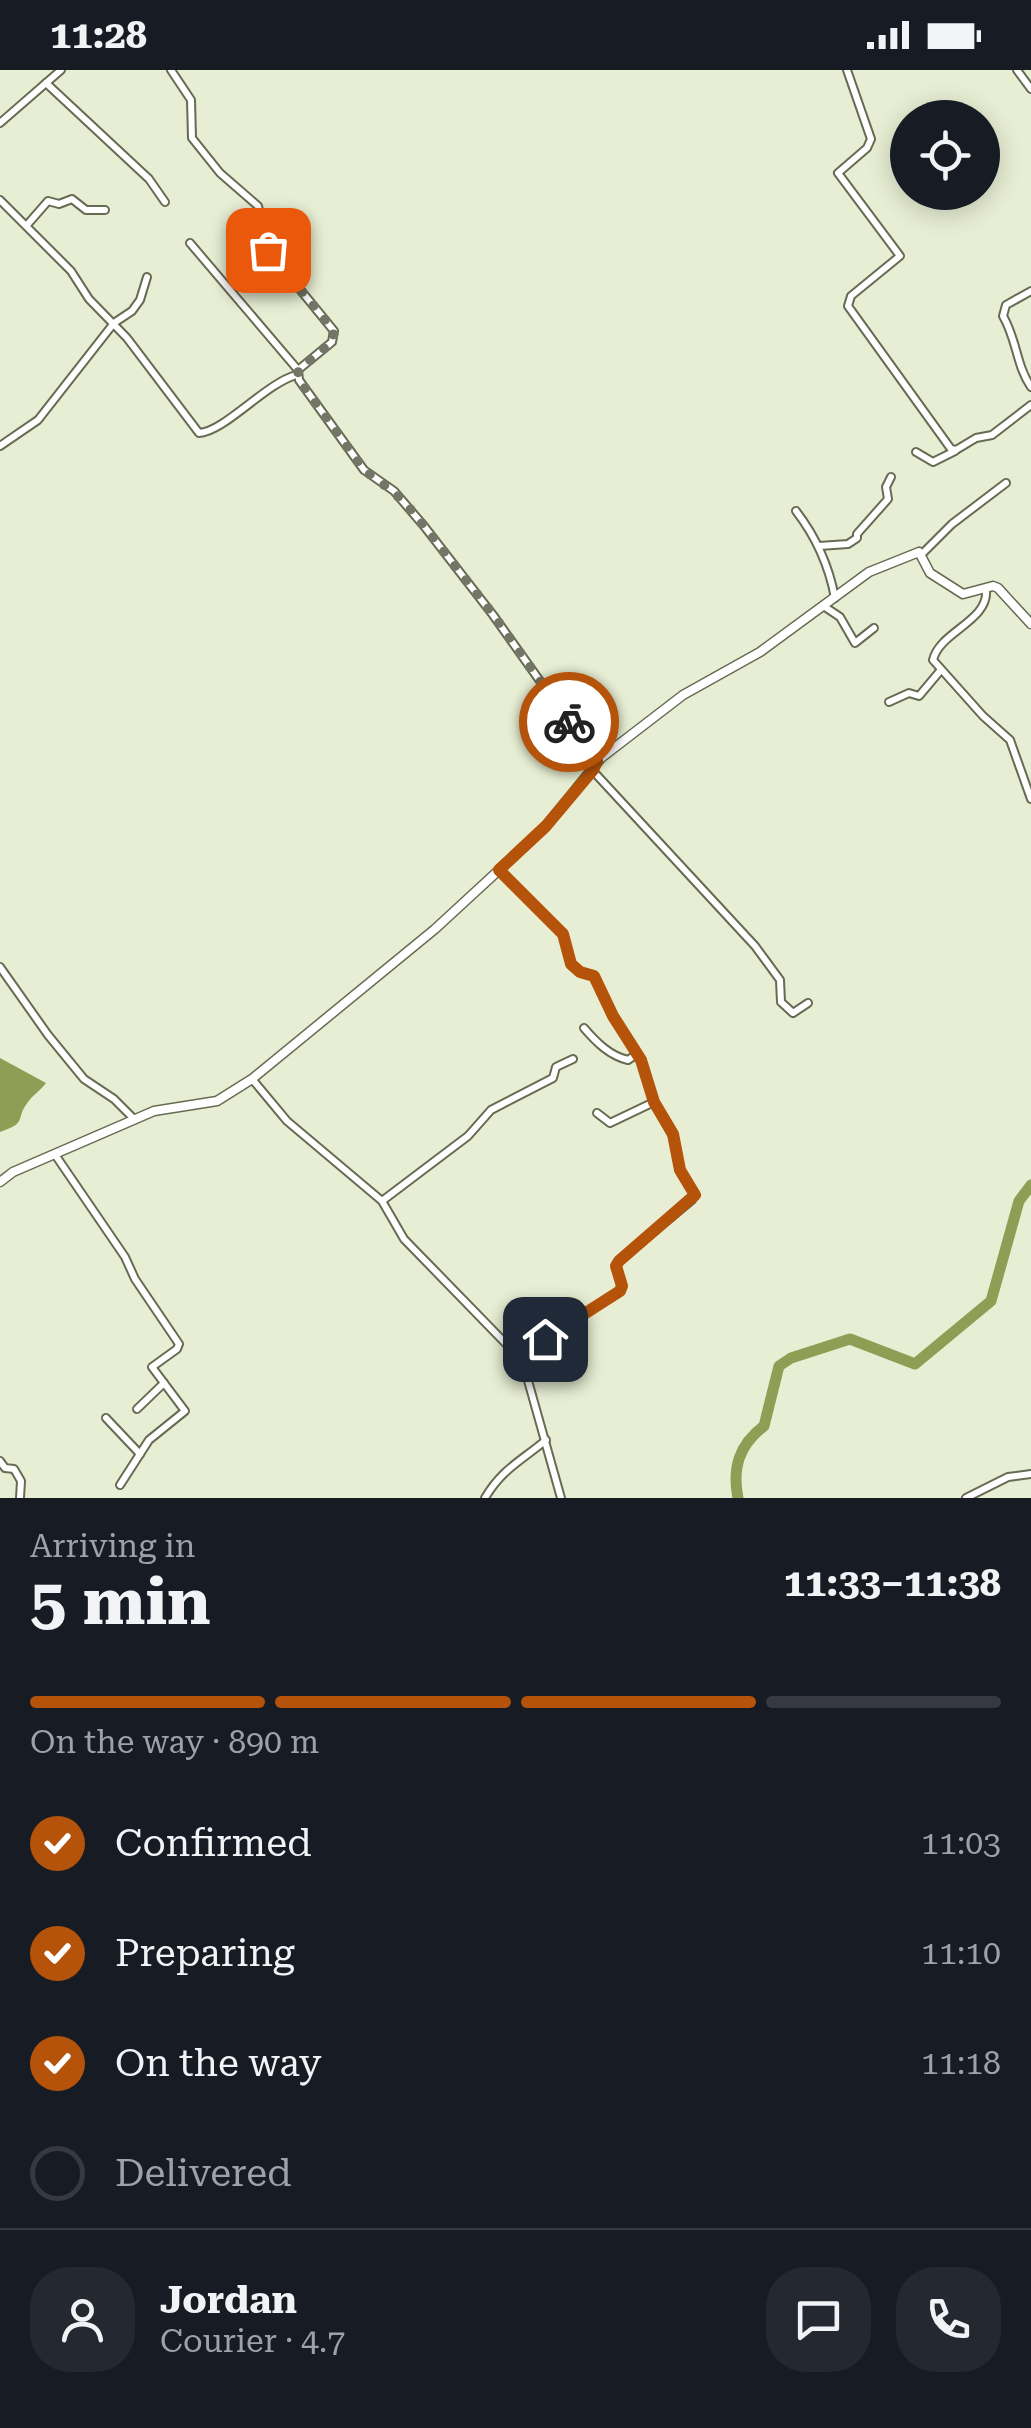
<!DOCTYPE html>
<meta charset="utf-8">
<style>
body{margin:0;font-family:"Roboto Serif",serif;background:#242831;color:#f1f3f6;height:100vh;display:flex;flex-direction:column;font-size:38px;white-space:nowrap}
*{box-sizing:border-box;margin:0}
p{font-size:32px;color:#9ea1a6}
.icon{flex:none;width:55px;height:55px;fill:none;stroke:currentColor;stroke-width:2;stroke-linecap:round;stroke-linejoin:round}
.map{position:relative;height:1428px;overflow:hidden}
.side{display:flex;flex-direction:column;background:#171b24;flex:1}
.side>*{flex:none}
.controls{position:absolute;left:890px;top:30px;display:grid;gap:20px}
.controls a{display:grid;place-items:center;width:110px;height:110px;border-radius:50%;background:#171b24;box-shadow:0 5px 25px #0003;font-size:50px}
.pin{position:absolute;display:grid;place-items:center;width:85px;height:85px;color:#fff;margin:-42px;border-radius:20px;box-shadow:0 5px 15px #0006}
.courier{position:absolute;display:grid;place-items:center;width:100px;height:100px;margin:-50px;border:8px solid #b45309;border-radius:50%;background:#fff;color:#222;box-shadow:0 2px 12px #0007}
.head em{font-style:normal;font-weight:700}
.head div{display:flex;flex-direction:column-reverse}
.head{display:flex;align-items:center;justify-content:space-between;height:170px;padding:0 30px}
h1{font-size:65px;font-weight:700;line-height:75px}
.bar{display:grid;grid-template-columns:repeat(4,1fr);gap:15px 10px;align-content:center;height:120px;padding:0 30px}
.bar i{height:12px;border-radius:8px;background:#363941}
.bar .current{background:#b45309}
.bar p{grid-column:span 4}
.line{display:flex;align-items:center;gap:25px;padding:0 30px;border-top:2px solid #363941}
.line div{flex:1}
.round{display:grid;place-items:center;flex:none;width:105px;height:105px;border-radius:40px;background:#242831}
ol{padding:0 30px;list-style:none}
li{display:flex;align-items:center;gap:30px;height:110px}
li p{margin-inline-start:auto}
li .icon{padding:10px;border-radius:50%;background:#b45309;color:#fff;stroke-width:4}
li:last-child{color:#9ea1a6}
li i{width:55px;height:55px;border:5px solid #363941;border-radius:50%}
.status{display:flex;justify-content:space-between;align-items:center;height:70px;padding:0 50px;background:#171b24;direction:ltr}
.status svg{height:28px;fill:currentColor}
.map>svg:first-child{display:block}
</style>
<div class="status"><b>11:28</b><svg viewBox="0 0 49 12"><path d="M0 12V9h3v3zM5 12V6h3v6zM10 12V3h3v9zM15 12V0h3v12zM26 1h20v11H26zM47 4h2v5h-2z"/></svg></div>
<div class="map">
<svg width="1031" height="1428" viewBox="0 0 1031 1428">
<rect width="100%" height="100%" fill="#e8eed3"/>
<path fill="#909e55" d="M0,988L46,1013C41,1020 33,1025 28,1032C14,1050 29,1052 0,1062Z"/>
<g fill="none" stroke-linecap="round" stroke-linejoin="round">
<path stroke="#909e55" stroke-width="11" d="M738,1428C732,1398 739,1375 764,1356L779,1296L791,1288L850,1269L915,1294L991,1231L1019,1131L1031,1115"/>
<defs>
<g id="minor">
<path d="M171,0L191,30L192,68L220,103L258,136L271,184L334,261L332,272L298,300L299,310L364,400L394,421L424,456L493,545L597,691"/>
<path d="M847,0L871,69L867,78L838,103L900,186L851,226L848,236L951,379L956,380L976,368L992,365L1031,335"/>
<path d="M1017,0L1031,19"/>
<path d="M46,13L149,109L165,132"/>
<path d="M0,53L61,0"/>
<path d="M0,130L71,201L89,229L127,268L199,363C224,362 265,314 296,305"/>
<path d="M27,155L48,131L59,134L72,129L86,140H105"/>
<path d="M190,173L298,300"/>
<path d="M1031,221L1006,235L1003,246C1017,270 1016,295 1031,317"/>
<path d="M0,376L38,350L114,253L132,241L140,230L147,207"/>
<path d="M916,382L933,392L955,381"/>
<path d="M796,441C816,467 829,496 835,528"/>
<path d="M819,476L848,474L857,468V464L888,429L886,417L891,407"/>
<path d="M922,484L952,454L1006,413"/>
<path d="M986,520C989,551 939,562 933,590L983,646L1010,670L1031,729"/>
<path d="M825,537L840,547L855,573L874,558"/>
<path d="M889,632L909,623L919,626L940,601"/>
<path d="M593,701L755,876L780,910L781,932L793,943L808,933"/>
<path d="M499,800L563,864L571,894L582,903L594,906L613,946L641,991L654,1032L674,1068L680,1100L695,1124L692,1130L619,1191L616,1196L622,1216L620,1221L549,1267L532,1271L515,1283"/>
<path d="M0,897L48,965L84,1009L114,1029L134,1049"/>
<path d="M584,958C596,972 610,986 628,990L637,984"/>
<path d="M252,1009L287,1051L382,1131L404,1169L515,1283L525,1300L561,1428"/>
<path d="M597,1043L610,1053L654,1032"/>
<path d="M56,1086L125,1187L135,1209L179,1274L177,1279L152,1297L185,1341L149,1370L120,1415"/>
<path d="M382,1131L468,1066L491,1040L553,1008L556,997L573,989"/>
<path d="M137,1339L164,1313"/>
<path d="M106,1348L140,1384"/>
<path d="M0,1391L5,1398L14,1399L21,1411L20,1428"/>
<path d="M485,1428C502,1399 521,1391 546,1370"/>
<path d="M966,1428L1008,1407L1031,1404"/>
</g>
<path id="tertiary" d="M0,1112L13,1102L154,1041L217,1031L252,1009L435,859L499,800L546,756L601,688L683,625L760,582L869,502L919,482L930,503L963,524L993,516L998,518L1031,554"/>
</defs>
<use href="#minor" stroke="#666b53" stroke-width="10"/>
<use href="#tertiary" stroke="#666b53" stroke-width="11"/>
<use href="#minor" stroke="#fff" stroke-width="6"/>
<use href="#tertiary" stroke="#fff" stroke-width="8"/>
</g>
<g fill="none" stroke-linecap="round" stroke-linejoin="round">
<path stroke="#737666" stroke-width="10" stroke-dasharray="0 18" d="M268,180L334,261L332,272L298,300L299,310L364,400L394,422L413,442L494,546L569,652"/>
<path stroke="#b45309" stroke-width="12" d="M545,1269L620,1221L622,1216L616,1196L619,1191L695,1125L680,1100L673,1064L654,1032L641,990L613,946L594,906L580,902L571,894L563,864L499,800L546,756L593,700L597,691L569,652"/>
</g>
</svg>
<div class="controls">
<a><svg class="icon" aria-label="locate" viewBox="0 0 24 24"><circle cx="12" cy="12" r="6"/><path d="M12 2v4M12 18v4M2 12h4M18 12h4"/></svg></a>
</div>
<div class="pin" style="left:268px;top:180px;background:#ea580c"><svg class="icon" aria-label="bag" viewBox="0 0 24 24"><path d="M5 8h14l-1 12H6zM9 8a3 3 0 0 1 6 0"/></svg></div>
<div class="pin" style="left:545px;top:1269px;background:#1f2937"><svg class="icon" aria-label="home" viewBox="0 0 24 24"><path d="M3 11l9-7 9 7M6 9v11h12V9"/></svg></div>
<div class="courier" style="left:569px;top:652px"><svg class="icon" aria-label="bike" viewBox="0 0 24 24"><circle cx="6" cy="16" r="4"/><circle cx="18" cy="16" r="4"/><path d="M6 16l4-8h5l3 8M10 8l3 8H6M13 5h3"/></svg></div>
</div>
<section class="side">
<div class="head"><div><h1>5 min</h1><p>Arriving in</p></div><em>11:33–11:38</em></div>
<div class="bar"><i class="current"></i><i class="current"></i><i class="current"></i><i></i><p>On the way · 890 m</p></div>
<ol>
<li><svg class="icon" aria-label="check" viewBox="0 0 24 24"><path d="M5 12l5 5 9-10"/></svg>Confirmed<p>11:03</p></li>
<li><svg class="icon" aria-label="check" viewBox="0 0 24 24"><path d="M5 12l5 5 9-10"/></svg>Preparing<p>11:10</p></li>
<li><svg class="icon" aria-label="check" viewBox="0 0 24 24"><path d="M5 12l5 5 9-10"/></svg>On the way<p>11:18</p></li>
<li><i></i>Delivered</li>
</ol>
<div class="line" style="height:180px"><a class="round"><svg class="icon" aria-label="person" viewBox="0 0 24 24"><circle cx="12" cy="8" r="4"/><path d="M4 21q1-7 8-7t8 7"/></svg></a><div><b>Jordan</b><p>Courier · 4.7</p></div><a class="round"><svg class="icon" aria-label="chat" viewBox="0 0 24 24"><path d="M4 5h16v11H9l-5 4z"/></svg></a><a class="round"><svg class="icon" aria-label="phone" viewBox="0 0 24 24"><path d="M5 4h4l2 5-3 2q2 4 5 5l2-3 5 2v4C11 20 4 13 5 4z"/></svg></a></div>
</section>
